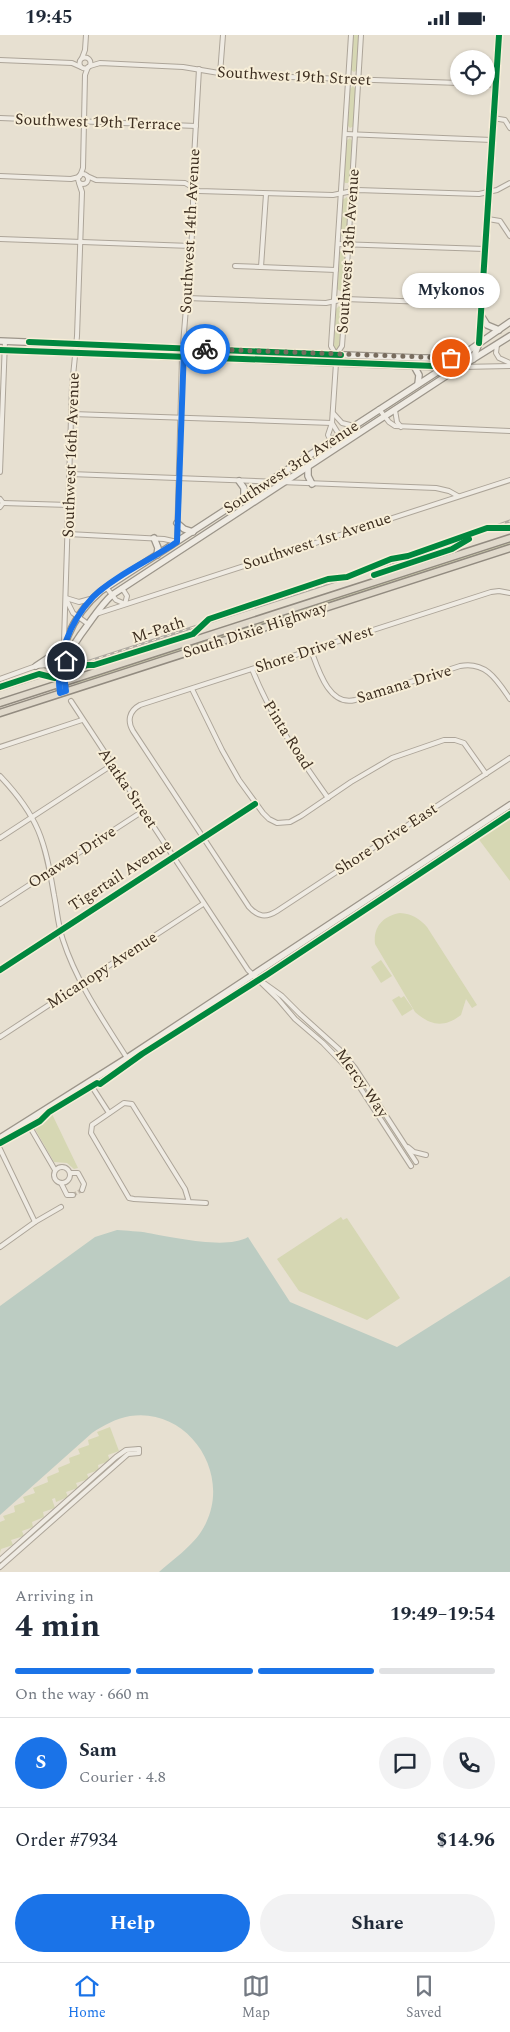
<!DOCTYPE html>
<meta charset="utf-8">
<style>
body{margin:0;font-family:Spectral,serif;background:#f2f2f3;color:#1f2937;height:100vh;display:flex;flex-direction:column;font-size:19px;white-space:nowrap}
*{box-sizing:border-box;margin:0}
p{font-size:16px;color:#747a83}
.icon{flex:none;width:28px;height:28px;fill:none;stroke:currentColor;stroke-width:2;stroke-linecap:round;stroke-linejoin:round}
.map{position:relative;height:1537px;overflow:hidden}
.panel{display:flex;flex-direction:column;background:#fff;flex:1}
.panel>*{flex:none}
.fabs{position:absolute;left:450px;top:15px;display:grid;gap:10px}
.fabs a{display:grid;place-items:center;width:45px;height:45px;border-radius:50%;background:#fff;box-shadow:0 1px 4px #0004;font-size:25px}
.pin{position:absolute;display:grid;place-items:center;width:42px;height:42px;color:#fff;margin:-21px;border:2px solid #fff;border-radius:50%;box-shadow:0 1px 5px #0007}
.courier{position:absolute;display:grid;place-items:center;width:50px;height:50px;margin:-25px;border:4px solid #1a73e8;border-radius:50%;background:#fff;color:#222;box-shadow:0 1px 6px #0007}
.bubble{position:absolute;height:35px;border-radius:18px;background:#fff;box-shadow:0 1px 4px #0004;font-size:16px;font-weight:700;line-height:35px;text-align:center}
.head em{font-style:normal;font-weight:700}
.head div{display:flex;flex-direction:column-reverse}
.head{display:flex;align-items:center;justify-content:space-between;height:85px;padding:0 15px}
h1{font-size:32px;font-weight:700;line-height:38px}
.bar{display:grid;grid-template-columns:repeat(4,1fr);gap:8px 5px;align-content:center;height:60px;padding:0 15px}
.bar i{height:6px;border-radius:4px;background:#e0e1e3}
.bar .current{background:#1a73e8}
.bar p{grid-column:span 4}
.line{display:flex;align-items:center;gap:12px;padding:0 15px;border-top:1px solid #e0e1e3}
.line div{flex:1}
.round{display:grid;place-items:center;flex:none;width:52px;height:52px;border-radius:26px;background:#f2f2f3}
.primary-button{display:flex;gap:10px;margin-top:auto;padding:10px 15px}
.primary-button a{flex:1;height:58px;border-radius:30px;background:#1a73e8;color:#fff;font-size:20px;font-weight:700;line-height:58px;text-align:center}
.primary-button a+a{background:#f2f2f3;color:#1f2937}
.status{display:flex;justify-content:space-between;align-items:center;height:35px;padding:0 25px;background:#fff;direction:ltr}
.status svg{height:14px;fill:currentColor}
.menu{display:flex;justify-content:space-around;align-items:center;height:70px;border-top:1px solid #e0e1e3;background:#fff;font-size:14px;color:#747a83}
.menu a{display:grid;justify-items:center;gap:2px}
.menu .current{color:#1a73e8}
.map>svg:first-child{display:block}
</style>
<div class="status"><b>19:45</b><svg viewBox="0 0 49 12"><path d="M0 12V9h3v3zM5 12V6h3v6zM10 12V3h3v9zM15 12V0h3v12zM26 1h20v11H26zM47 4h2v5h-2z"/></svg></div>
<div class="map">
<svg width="510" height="1537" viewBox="0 0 510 1537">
<rect width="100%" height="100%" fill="#e7e0d1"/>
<g fill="#d6d7b3">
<path d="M353,0H359L357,35L354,37L350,34Z"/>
<path d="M353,51L356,55L354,91L350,93L347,90L349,55Z"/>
<path d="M350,103L353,107L351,145L348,148H345L343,143L346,106Z"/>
<path d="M347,162L349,166L347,199L343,202L340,199L342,165Z"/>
<path d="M340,216H345L346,218L344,254L340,256L337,254Z"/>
<path d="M339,271L342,275L339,312L336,315L334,312L336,274Z"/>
<path d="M510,506V509L79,648L72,649Z"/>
<path d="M510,780V846L477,802Z"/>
<path d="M400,878C412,879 419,883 427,892L477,970L472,973L466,964L461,980C444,993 431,991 415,977L375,909C373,892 383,881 400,878Z"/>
<path d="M381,925L392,941L381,948L371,932Z"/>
<path d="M399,961L401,963L404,961L413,974L402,981L392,965Z"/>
<path d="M52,1079L78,1133L74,1134L67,1128L54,1127L35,1094L34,1090Z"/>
<path d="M341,1182L343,1185L347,1183L400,1263L367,1285L299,1256L277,1224Z"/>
<path d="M110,1392L119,1416L108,1420L110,1426L98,1430L99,1435L87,1439L89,1444L76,1448L78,1453L66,1457L68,1462L56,1467L55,1463L52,1464L55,1473L43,1477L44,1482L32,1487L33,1492L22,1496L24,1501L11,1505L13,1510L1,1514L0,1518V1487L5,1485L3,1481L15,1477L14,1471L25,1467L23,1462L35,1458L33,1453L48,1447L47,1442L59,1437L58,1433L70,1428L69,1423L80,1419L78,1414L89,1410L88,1405L99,1401L97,1397Z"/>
</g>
<path fill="#bcccc2" d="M117,1195C127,1196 139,1196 148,1198C172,1202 227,1215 248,1202L290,1267L397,1312L510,1241V1537H159C176,1522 197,1508 206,1488C231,1436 187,1372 130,1381C115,1384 104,1390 92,1398L0,1480V1271L95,1202Z"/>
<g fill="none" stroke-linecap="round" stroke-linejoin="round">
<path stroke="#c5bcae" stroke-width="4" stroke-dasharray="4 2" stroke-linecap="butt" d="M73,1160L82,1155"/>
<defs>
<g id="minor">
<path d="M351,0L331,311L336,320L342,311L343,297L361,0"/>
<circle cx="85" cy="28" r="5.5"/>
<path d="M82,23L85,15L86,0"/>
<path d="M0,25L72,28L81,32"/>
<path d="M90,31L100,28L183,32L231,40L459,48"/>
<path d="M220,39L223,0"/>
<path d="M486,49L496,50"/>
<path d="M0,83L196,91"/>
<path d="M493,83L505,85L510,93"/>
<path d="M345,99L492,105"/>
<circle cx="83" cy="144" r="5"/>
<path d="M0,141L71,144L79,142"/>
<path d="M80,141L83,133L85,40L88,32"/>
<path d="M87,141L96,145L185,148L199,156L333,160L357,155L479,159L497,155L510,148"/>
<path d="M488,184L500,186L510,201"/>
<path d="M0,204L191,211"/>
<path d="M338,209L485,214"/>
<path d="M235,231L336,235"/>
<path d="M261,232L266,159"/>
<path d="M187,263L326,268L345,264L482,269"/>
<path d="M497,310L496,318L499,323L510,328"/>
<path d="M461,332L510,331"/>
<path d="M379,374L389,387L395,391L510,396"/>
<path d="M395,375L397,387L401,392"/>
<path d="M333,378L342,388L354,391"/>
<path d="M72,379L332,388"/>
<path d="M332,388L344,408"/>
<path d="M335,414L328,400L332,388L336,328"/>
<path d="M0,437L5,306"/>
<path d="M70,439L436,453L449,456L458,461"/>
<path d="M0,464L3,468L0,472"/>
<path d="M3,468L69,470"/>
<path d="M68,499L164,504L177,507L182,322L193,187V141L199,34"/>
<path d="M106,552L116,565L123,568"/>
<path d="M122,553L127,561L125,569"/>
<path d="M510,558L499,556L491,557L140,670C129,676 127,686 133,696L249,872C258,882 266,883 277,876L510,723"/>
<path d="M66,563L79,567L90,564"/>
<path d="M67,566L73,578L88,589"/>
<path d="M96,579L510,445"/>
<path d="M64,607L72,351L77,301L82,157L79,148"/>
<path d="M311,615C318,634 329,672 355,665L460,631C486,626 497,645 510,664"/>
<path d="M252,634C271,682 299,722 328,763"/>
<path d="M0,644L36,631L47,630L61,623"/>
<path d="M192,654L222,715L239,745L263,778L269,784L277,788L290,787L301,781L351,747L392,723L444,705H455L464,708L486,739"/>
<path d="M71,666L248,935L278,964L295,984L323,1008L348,1034L411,1131"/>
<path d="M0,712L82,685"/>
<path d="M0,741C39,782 45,806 54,860C57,875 58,891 63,905C77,948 103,985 127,1023"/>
<path d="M0,803L112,730"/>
<path d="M0,869L143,776"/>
<path d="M0,935L255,769"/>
<path d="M254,941L282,961L300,979L341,1016L355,1033L416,1127"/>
<path d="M0,1002L203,869"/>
<path d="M89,1047L109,1078"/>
<path d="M27,1087L55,1135"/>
<path d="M408,1112L414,1117L426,1120"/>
<path d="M0,1114L35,1187"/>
<circle cx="62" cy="1140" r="8"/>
<path d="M70,1138H78L84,1149L82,1155"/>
<path d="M61,1148L67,1160H73"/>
<path d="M189,1167L185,1154L132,1069L124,1068L92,1090L91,1098L129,1163L134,1164L206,1168"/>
<path d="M0,1212L35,1187L61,1172"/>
<path d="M0,1525L116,1422L126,1415L139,1414"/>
<path d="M0,1532L128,1419L139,1418V1414"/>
</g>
<g id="secondary">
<path d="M482,282L487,290L499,295"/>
<path d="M0,306L418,323H445L459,321"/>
<path d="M0,315L444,332"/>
<path d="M473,324L479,308L499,0"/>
<path d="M414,331L419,340L418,349"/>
<path d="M308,431V441L312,449"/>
<path d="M239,446L244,453V463"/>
<path d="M177,488L184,494L193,497"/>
<path d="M154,503L158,513L157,520"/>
<path d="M47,630L54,632L59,637"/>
<path d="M36,631L63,613"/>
<path d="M66,656C60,629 71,612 87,591C95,580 102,569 112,560L446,341L510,301"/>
<path d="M60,658C54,621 72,580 101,556L445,332L510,287"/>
<path d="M0,1103L127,1023L510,770"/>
</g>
<g id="trunk">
<path d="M66,626L71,637L81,641"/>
<path d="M0,668L510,503"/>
<path d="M0,678L510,513"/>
</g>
</defs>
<use href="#minor" stroke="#ada599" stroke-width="6"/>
<use href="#secondary" stroke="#9c958a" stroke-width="8"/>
<use href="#trunk" stroke="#928b80" stroke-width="9"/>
<use href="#minor" stroke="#efebe3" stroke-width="4"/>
<use href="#secondary" stroke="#efebe3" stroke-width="5.5"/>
<use href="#trunk" stroke="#e0d9cb" stroke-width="6"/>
<defs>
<path id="rail" d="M0,655L419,519L510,486"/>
</defs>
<use href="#rail" stroke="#afaaa2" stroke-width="3"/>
<use href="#rail" stroke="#f7eed8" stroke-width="1" stroke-dasharray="4" stroke-linecap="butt"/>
<defs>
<g id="cycleway">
<path d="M29,307L341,320"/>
<path d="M479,308L499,0"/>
<path d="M0,315L461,332"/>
<path d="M374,540L452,514L469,504"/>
<path d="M0,652L39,639L55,643L87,630H94L193,599L209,584L328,544L347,542L391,524L408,521L487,493H510"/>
<path d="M0,935L255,769"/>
<path d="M0,1108L40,1086L49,1077L97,1048L100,1049L142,1019L268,939L510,779"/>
</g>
</defs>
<use href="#cycleway" stroke="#f7eed8" stroke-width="9"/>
<use href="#cycleway" stroke="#00873e" stroke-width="6"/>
</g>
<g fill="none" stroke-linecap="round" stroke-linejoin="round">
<path stroke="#786c5e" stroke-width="5" stroke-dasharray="0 9" d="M205,314L451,323"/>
<path stroke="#1a73e8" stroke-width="6" d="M66,626L64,640L66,656L60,658C55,625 69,587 93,562C113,542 152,524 177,507L184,313L205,314"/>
</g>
<g text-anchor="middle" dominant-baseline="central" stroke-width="4" stroke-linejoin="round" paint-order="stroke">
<g font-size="16" fill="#3d2e20" stroke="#f7eed8">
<text transform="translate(294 41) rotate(3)">Southwest 19th Street</text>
<text transform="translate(98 87) rotate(2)">Southwest 19th Terrace</text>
<text transform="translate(190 196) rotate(-87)">Southwest 14th Avenue</text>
<text transform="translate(348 216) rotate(-86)">Southwest 13th Avenue</text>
<text transform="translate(71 420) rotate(-88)">Southwest 16th Avenue</text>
<text transform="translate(291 432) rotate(-33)">Southwest 3rd Avenue</text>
<text transform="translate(317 506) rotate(-18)">Southwest 1st Avenue</text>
<text transform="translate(158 595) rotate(-18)">M-Path</text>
<text transform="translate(255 595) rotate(-18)">South Dixie Highway</text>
<text transform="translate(314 614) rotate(-18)">Shore Drive West</text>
<text transform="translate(404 649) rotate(-17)">Samana Drive</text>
<text transform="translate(288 700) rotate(58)">Pinta Road</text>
<text transform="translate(128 753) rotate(56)">Alatka Street</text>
<text transform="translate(386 804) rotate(-33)">Shore Drive East</text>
<text transform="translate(72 822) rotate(-33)">Onaway Drive</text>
<text transform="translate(120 840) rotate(-33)">Tigertail Avenue</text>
<text transform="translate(102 935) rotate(-33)">Micanopy Avenue</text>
<text transform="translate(362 1048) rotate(55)">Mercy Way</text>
</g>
</g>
</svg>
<div class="fabs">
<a><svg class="icon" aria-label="locate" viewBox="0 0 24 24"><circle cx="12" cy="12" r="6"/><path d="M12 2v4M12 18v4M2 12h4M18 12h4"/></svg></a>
</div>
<div class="pin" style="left:451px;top:323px;background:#ea580c"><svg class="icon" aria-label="bag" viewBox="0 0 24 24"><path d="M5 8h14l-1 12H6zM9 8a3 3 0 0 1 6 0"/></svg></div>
<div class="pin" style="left:66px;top:626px;background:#1f2937"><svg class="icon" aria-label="home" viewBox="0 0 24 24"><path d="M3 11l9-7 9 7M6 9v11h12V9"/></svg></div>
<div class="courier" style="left:205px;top:314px"><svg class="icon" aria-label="bike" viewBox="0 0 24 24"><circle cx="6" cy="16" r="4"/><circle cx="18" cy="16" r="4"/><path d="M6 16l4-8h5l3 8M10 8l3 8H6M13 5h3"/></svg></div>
<div class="bubble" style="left:402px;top:238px;width:98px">Mykonos</div>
</div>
<section class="panel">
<div class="head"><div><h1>4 min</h1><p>Arriving in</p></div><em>19:49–19:54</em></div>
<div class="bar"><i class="current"></i><i class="current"></i><i class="current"></i><i></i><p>On the way · 660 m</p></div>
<div class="line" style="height:90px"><b class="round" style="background:#1a73e8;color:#fff">S</b><div><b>Sam</b><p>Courier · 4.8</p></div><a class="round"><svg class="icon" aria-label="chat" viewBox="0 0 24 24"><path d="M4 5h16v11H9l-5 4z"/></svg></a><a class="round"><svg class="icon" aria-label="phone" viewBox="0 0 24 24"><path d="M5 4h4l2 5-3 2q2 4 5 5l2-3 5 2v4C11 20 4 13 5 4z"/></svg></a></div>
<div class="line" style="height:65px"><div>Order #7934</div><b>$14.96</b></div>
<div class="primary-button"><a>Help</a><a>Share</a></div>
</section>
<nav class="menu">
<a class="current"><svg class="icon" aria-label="home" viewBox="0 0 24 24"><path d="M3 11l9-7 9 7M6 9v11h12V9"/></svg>Home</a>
<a><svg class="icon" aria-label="map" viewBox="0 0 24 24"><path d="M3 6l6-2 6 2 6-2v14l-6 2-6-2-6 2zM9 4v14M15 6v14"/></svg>Map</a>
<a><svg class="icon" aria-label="saved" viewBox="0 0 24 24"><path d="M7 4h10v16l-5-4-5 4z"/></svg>Saved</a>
</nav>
